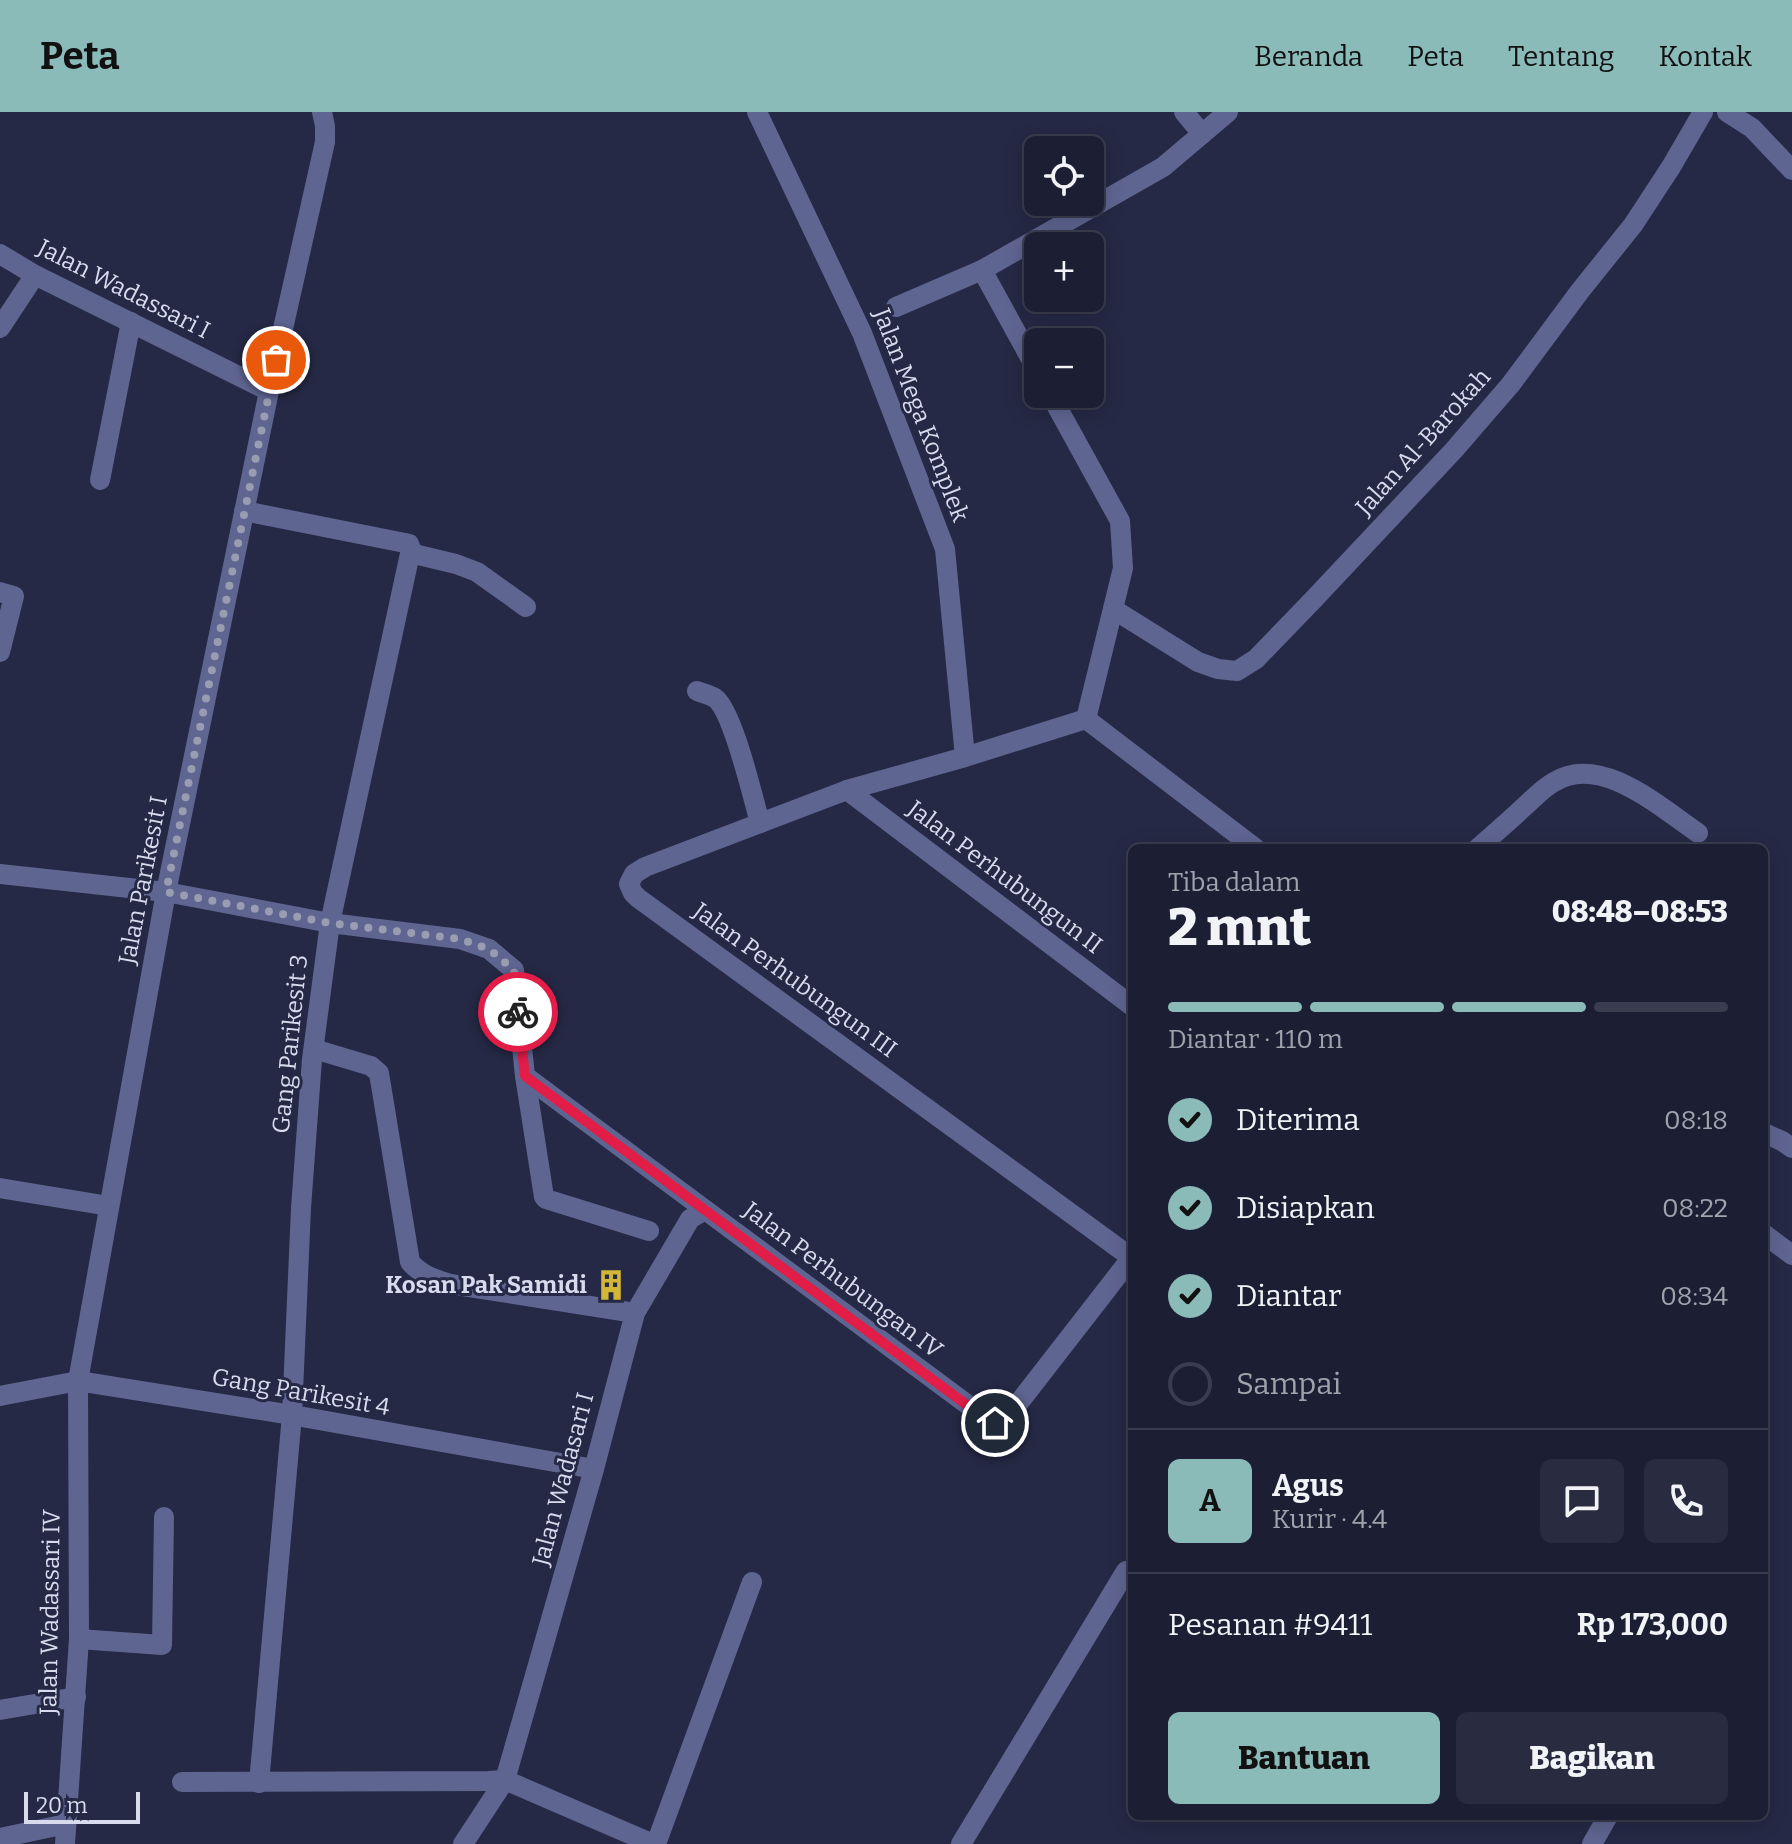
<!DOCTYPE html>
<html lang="id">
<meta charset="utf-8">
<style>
body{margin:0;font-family:Bitter,serif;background:#292c40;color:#f1f3f6;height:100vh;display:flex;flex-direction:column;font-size:30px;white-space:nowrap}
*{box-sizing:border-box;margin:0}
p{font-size:26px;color:#a0a2ac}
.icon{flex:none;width:44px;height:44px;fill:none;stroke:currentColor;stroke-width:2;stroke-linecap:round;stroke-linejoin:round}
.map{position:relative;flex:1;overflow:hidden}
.sheet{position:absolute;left:1128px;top:732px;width:640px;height:976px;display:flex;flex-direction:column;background:#1c1f34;border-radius:12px;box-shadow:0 4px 20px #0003,0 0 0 2px #3a3d4f}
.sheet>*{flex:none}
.fabs{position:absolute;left:1024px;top:24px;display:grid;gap:16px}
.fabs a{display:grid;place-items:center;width:80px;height:80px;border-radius:12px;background:#1c1f34;box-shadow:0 4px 20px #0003,0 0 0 2px #3a3d4f;font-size:40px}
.scale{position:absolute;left:24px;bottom:20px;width:116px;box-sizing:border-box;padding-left:8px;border:4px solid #d7dbed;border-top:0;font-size:22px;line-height:28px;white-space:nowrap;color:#d7dbed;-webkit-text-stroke:6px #252945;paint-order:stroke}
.pin{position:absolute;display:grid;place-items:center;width:68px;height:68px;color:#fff;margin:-34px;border:4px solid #fff;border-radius:50%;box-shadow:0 2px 8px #0007}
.courier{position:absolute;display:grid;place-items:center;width:80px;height:80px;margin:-40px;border:6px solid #e11d48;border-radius:50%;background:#fff;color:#222;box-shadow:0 2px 10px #0007}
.summary em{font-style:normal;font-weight:800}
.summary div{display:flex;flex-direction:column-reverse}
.summary{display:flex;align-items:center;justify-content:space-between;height:136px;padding:0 40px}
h1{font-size:52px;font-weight:800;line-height:60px}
.bar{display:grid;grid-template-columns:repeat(4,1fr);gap:12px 8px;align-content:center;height:96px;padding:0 40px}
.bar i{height:10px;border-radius:6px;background:#3a3d4f}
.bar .current{background:#8bbbb9}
.bar p{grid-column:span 4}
.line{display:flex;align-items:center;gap:20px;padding:0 40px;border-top:2px solid #3a3d4f}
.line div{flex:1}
.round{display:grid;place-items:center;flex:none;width:84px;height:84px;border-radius:12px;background:#292c40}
ol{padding:0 40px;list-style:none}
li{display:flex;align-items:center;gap:24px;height:88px}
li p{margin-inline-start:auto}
li .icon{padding:8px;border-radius:50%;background:#8bbbb9;color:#111;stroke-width:4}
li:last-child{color:#a0a2ac}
li i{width:44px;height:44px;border:4px solid #3a3d4f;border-radius:50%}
.cta{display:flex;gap:16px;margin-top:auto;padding:16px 40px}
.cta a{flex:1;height:92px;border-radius:12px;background:#8bbbb9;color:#111;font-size:32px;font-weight:800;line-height:92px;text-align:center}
.cta a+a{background:#292c40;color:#f1f3f6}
header{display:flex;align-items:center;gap:48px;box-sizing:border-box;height:112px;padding:0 40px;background:#8bbbb9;color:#111}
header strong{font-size:38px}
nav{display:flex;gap:44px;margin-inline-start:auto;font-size:28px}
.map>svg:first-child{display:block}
</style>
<header>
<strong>Peta</strong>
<nav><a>Beranda</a><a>Peta</a><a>Tentang</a><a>Kontak</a></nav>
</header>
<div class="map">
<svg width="1792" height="1732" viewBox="0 0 1792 1732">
<rect width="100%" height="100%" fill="#252945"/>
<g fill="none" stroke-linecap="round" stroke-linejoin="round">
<path stroke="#5f6591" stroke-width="20" d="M1764,1021L1782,1029L1792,1036"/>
<g stroke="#5f6591" stroke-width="20">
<path d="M757,0L862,221L945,437L965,645"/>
<path d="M1184,0L1202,22"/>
<path d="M1727,0L1752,16L1792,58"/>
<path d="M0,142L35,163L269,279"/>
<path d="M982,158L1038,260"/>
<path d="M896,195L982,158L1163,55L1228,0"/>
<path d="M0,216L35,163"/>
<path d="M1050,282L1120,409L1123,456L1086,607"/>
<path d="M100,368L131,210"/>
<path d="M244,399L405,431L409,432L411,437L330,811L312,947L301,1096L292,1303L259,1671"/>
<path d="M410,441L456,452L477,460L526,495"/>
<path d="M0,480L14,484L0,540"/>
<path d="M1113,497L1198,550L1218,557L1237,559L1256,547L1313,488L1454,338L1511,272L1580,179L1633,113L1671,55L1703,0"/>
<path d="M697,579C702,581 710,583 715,586C733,599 753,686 760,711"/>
<path d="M1086,607L965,645L847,678L645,755L634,762L629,772L633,781L638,786L1132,1146"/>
<path d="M1086,607L1255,736"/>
<path d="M847,678L1132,894"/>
<path d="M1478,736C1494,722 1510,708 1525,694C1534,686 1543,676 1554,670C1601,641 1661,696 1698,721"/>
<path d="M0,762L166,780L330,811L460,827L489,837L514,858L525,964L544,1085L546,1087L649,1119"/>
<path d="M314,937L371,954L379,961L410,1150C421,1163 434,1167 450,1172L635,1201"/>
<path d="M525,964L991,1310H1001L1007,1306L1132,1145"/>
<path d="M0,1076L109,1094"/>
<path d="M1764,1122L1792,1143"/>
<path d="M0,1284L78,1269L292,1303L594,1357"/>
<path d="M79,1527L162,1533L164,1405"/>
<path d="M0,1598L76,1585"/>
<path d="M182,1670L488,1669L505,1668L653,1732"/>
<path d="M0,1726L66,1712"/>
<path d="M65,1732L79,1527L78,1269L166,780L269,279L325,30V14L322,0"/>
<path d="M463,1732L505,1668L594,1357L635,1201L690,1107L705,1098"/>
<path d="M656,1732L752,1470"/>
<path d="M961,1732L1126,1459"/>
<path d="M1592,1732L1608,1704"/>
</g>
</g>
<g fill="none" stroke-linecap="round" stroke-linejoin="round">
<path stroke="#999db2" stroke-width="8" stroke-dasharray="0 14.4" d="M276,248L166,780L330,811L460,827L489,837L514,858L518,900"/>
<path stroke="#e11d48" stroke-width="10" d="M518,900L525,964L987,1308L995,1311"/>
</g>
<defs>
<symbol id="building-bare" viewBox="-9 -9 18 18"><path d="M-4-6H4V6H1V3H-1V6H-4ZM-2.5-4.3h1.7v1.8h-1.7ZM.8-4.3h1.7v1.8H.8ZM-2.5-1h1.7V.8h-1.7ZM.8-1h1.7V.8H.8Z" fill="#d2b736" stroke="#252945" stroke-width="2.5" paint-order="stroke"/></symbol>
</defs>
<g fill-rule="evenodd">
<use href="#building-bare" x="589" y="1151" width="44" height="44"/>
</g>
<g text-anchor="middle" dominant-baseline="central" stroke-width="6" stroke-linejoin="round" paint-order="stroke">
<g font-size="24" fill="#d7dbed" stroke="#252945">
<text transform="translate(124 177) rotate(27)">Jalan Wadassari I</text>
<text transform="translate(921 303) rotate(69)">Jalan Mega Komplek</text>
<text transform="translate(1423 330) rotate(-48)">Jalan Al-Barokah</text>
<text transform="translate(1005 765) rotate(37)">Jalan Perhubungun II</text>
<text transform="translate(143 768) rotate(-79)">Jalan Parikesit I</text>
<text transform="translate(795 868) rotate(36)">Jalan Perhubungun III</text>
<text transform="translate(290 932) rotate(-84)">Gang Parikesit 3</text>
<text transform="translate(843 1168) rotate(37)">Jalan Perhubungan IV</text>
<text transform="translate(301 1280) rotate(10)">Gang Parikesit 4</text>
<text transform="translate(563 1367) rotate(-75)">Jalan Wadasari I</text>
<text transform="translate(50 1500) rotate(-89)">Jalan Wadassari IV</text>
</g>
<g font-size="24" font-weight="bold" fill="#d7dbed" stroke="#252945" text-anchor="end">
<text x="587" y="1173">Kosan Pak Samidi</text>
</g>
</g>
</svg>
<div class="fabs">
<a><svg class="icon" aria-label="locate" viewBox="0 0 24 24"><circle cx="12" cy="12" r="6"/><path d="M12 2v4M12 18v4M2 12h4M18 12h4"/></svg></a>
<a>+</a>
<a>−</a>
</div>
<div class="scale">20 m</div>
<div class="pin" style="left:276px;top:248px;background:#ea580c"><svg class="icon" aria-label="bag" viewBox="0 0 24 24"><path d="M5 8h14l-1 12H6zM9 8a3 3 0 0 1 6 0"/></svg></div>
<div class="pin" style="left:995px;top:1311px;background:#1f2937"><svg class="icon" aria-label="home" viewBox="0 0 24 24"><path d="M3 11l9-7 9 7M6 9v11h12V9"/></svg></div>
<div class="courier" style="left:518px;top:900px"><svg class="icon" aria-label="bike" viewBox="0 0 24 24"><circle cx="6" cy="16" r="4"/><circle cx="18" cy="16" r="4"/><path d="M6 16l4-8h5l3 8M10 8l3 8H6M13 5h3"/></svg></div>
<section class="sheet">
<div class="summary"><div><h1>2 mnt</h1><p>Tiba dalam</p></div><em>08:48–08:53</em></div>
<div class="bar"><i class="current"></i><i class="current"></i><i class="current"></i><i></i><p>Diantar · 110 m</p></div>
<ol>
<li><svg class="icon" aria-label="check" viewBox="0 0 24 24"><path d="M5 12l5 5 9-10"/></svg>Diterima<p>08:18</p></li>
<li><svg class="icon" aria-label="check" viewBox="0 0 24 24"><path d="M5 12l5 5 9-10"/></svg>Disiapkan<p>08:22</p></li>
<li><svg class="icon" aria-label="check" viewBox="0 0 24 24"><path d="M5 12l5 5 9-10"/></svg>Diantar<p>08:34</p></li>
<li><i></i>Sampai</li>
</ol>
<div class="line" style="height:144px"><b class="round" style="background:#8bbbb9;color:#111">A</b><div><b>Agus</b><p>Kurir · 4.4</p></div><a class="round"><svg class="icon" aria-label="chat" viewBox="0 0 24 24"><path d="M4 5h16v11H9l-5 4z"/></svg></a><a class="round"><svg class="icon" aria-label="phone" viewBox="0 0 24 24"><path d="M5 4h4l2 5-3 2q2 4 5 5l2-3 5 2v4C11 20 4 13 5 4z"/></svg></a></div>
<div class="line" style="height:104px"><div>Pesanan #9411</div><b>Rp 173,000</b></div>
<div class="cta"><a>Bantuan</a><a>Bagikan</a></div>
</section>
</div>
